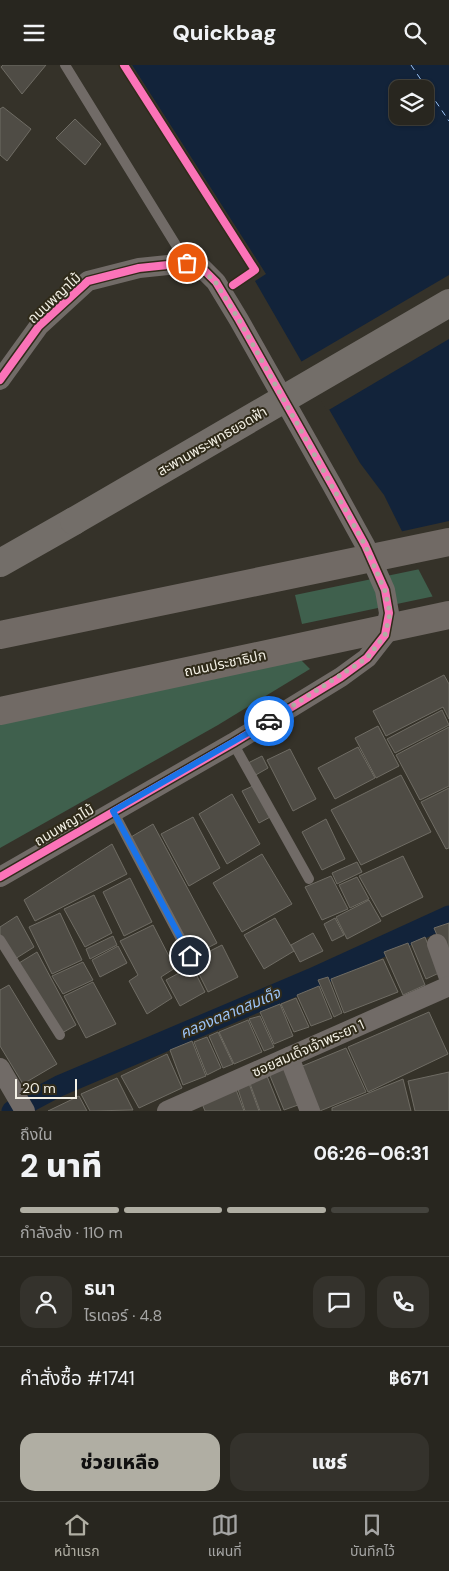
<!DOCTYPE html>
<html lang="th">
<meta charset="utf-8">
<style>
body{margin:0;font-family:"DM Sans","Noto Sans Thai",sans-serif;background:#34322c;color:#f1f3f6;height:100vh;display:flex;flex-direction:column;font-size:19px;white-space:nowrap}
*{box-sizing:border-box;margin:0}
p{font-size:16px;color:#a5a5a4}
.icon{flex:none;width:28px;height:28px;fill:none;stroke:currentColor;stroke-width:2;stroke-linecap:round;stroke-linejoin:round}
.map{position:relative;height:1046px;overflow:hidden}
.sheet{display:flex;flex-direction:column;background:#28261f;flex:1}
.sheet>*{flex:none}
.controls{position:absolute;left:389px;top:15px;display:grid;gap:10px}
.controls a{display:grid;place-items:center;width:45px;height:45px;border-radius:10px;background:#28261f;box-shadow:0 1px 4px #0004,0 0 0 1px #44433d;font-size:25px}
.scale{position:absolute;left:15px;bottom:12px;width:62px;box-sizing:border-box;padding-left:5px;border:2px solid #f3f0e5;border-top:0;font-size:14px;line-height:18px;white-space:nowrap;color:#f3f0e5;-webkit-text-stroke:4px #302b1a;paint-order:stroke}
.pin{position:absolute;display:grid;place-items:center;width:42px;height:42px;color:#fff;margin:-21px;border:2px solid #fff;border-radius:50%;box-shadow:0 1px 5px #0007}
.courier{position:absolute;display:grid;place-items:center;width:50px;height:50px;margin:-25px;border:4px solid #1a73e8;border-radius:50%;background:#fff;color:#222;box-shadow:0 1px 6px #0007}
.headline em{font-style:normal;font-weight:800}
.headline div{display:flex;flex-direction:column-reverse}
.headline{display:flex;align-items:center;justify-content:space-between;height:85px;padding:0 20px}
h1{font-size:32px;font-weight:800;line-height:38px}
.bar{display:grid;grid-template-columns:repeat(4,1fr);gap:8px 5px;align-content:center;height:60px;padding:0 20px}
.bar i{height:6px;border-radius:4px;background:#44433d}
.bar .on{background:#b0aea3}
.bar p{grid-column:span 4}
.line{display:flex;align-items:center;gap:12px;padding:0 20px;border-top:1px solid #44433d}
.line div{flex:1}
.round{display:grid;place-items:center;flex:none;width:52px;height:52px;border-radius:15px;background:#34322c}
.button{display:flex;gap:10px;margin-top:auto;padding:10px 20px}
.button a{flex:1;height:58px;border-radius:15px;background:#b0aea3;color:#111;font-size:20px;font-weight:800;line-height:58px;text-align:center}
.button a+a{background:#34322c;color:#f1f3f6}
header{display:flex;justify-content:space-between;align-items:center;height:65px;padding:0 20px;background:#28261f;font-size:22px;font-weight:800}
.dock{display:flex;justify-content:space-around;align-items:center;height:70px;border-top:1px solid #44433d;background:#28261f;font-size:14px;color:#a5a5a4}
.dock a{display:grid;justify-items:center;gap:2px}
.dock .on{color:#b0aea3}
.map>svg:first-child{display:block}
</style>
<header><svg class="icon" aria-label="menu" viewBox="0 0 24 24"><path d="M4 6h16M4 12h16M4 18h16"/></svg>Quickbag<svg class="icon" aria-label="search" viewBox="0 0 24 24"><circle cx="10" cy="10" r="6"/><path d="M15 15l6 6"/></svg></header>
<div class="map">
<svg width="449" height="1046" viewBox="0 0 449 1046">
<rect width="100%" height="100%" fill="#353229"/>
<g fill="#3f604d">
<path d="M449,498V528L302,559L295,530Z"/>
<path d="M300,594L310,604L218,660L0,783V657Z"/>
</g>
<path fill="#12233a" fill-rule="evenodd" d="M132,0H449V561L384,430L360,398L255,216L266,209ZM398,24H425V51H398Z"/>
<g fill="#353229">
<path d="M449,210V274L327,346L299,298Z"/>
<path d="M449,456V563L399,467Z"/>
</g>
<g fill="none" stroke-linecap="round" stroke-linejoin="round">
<path stroke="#12233a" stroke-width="21" d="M12,1046L59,1021L311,914L449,851"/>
<path stroke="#9cc4f8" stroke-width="1" stroke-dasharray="6 5" stroke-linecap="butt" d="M411,0L449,56"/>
</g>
<g fill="#4f4c45" stroke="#6f6c64">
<path d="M3,0H46L22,29L1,2Z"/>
<path d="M3,42L31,64L7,96L0,90V44Z"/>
<path d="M75,54L101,79L85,100L56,73Z"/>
<path d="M444,610L449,619V654L443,642L386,671L373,646Z"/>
<path d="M442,645L449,660L395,688L387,674Z"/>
<path d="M378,661L399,701L376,713L355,673Z"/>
<path d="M449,662V721L420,735L396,690Z"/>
<path d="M358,682L375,713L335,734L318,703Z"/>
<path d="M290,684L316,734L293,746L267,695Z"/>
<path d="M262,691L268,703L254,711L246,699Z"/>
<path d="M401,710L431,767L361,800L331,745Z"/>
<path d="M255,720L272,751L259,758L242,726Z"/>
<path d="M449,723V783L446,784L421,737Z"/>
<path d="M232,729L260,779L227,799L199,749Z"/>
<path d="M193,752L220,803L189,821L161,769Z"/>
<path d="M326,754L345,794L322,805L302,767Z"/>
<path d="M153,759L217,878L192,891L131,772Z"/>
<path d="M112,779L127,809L35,856L24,835Z"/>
<path d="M262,789L292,839L242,867L213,818Z"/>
<path d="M403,791L423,832L382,852L359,811Z"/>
<path d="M357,797L362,807L337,819L332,808Z"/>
<path d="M331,811L348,844L322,855L305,822Z"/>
<path d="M357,812L369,834L350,843L339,820Z"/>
<path d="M130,813L152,857L124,871L103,827Z"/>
<path d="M94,830L112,868L85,882L64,844Z"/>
<path d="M369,835L381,856L347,874L336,852Z"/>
<path d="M60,848L82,895L52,909L29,862Z"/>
<path d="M17,851L34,882L15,894L0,869V862Z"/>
<path d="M275,853L294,886L264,904L244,870Z"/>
<path d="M335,853L344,870L332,876L324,859Z"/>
<path d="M449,858V899L434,863Z"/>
<path d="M153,860L175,903L161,912L172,933L147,949L129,916L138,910L120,876Z"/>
<path d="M313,868L323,886L300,897L291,880Z"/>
<path d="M113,871L117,880L90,894L86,884Z"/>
<path d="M425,872L439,908L426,914L411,878Z"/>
<path d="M408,878L425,920L403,930L384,887Z"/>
<path d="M222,880L238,912L208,927L192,895Z"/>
<path d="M118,881L127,898L100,912L92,895Z"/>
<path d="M37,887L76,960L62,968L19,898Z"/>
<path d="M383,894L398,927L344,948L331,914Z"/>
<path d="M83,897L93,915L63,929L52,911Z"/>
<path d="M192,901L205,927L180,941L166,915Z"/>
<path d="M328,912L342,948L334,952L318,915Z"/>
<path d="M93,917L116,959L86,973L64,931Z"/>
<path d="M9,920L57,999L23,1019L0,981V925Z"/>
<path d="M319,921L332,953L311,961L297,930Z"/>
<path d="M296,933L309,962L294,967L281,939Z"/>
<path d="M280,939L293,971L274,979L260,947Z"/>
<path d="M429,947L448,989L368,1027L348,982Z"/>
<path d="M260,951L274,982L264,986L249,954Z"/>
<path d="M248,955L262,987L234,999L219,967Z"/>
<path d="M218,967L233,999L223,1003L209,971Z"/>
<path d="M207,972L221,1003L207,1010L194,977Z"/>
<path d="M192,976L206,1011L183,1020L170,985Z"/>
<path d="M346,983L366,1027L320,1046L300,1002Z"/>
<path d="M167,989L182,1023L139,1043L121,1011Z"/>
<path d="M283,1000L298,1040L284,1045L268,1006Z"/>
<path d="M265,1006L281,1046H260L248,1013Z"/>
<path d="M449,1007V1046H415L408,1016Z"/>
<path d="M117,1013L133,1045L90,1046L81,1029Z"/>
<path d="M247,1013L259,1046H245L236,1018Z"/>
<path d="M403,1014L411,1046H332V1043Z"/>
<path d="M234,1019L244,1046H205L200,1034Z"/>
<path d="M79,1031L87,1046H48Z"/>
</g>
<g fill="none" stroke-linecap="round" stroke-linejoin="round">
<g stroke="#716b67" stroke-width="10">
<path d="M65,0L187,198"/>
<path d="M233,678L309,814"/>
<path d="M113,746L190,891"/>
<path d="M0,875L60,970"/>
</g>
<g stroke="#716b67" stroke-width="20">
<path d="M0,315L39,261L88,216L139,203L187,198L202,203L216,217L239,255L332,420L365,480L385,525L389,548L385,570L367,593L341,612L233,678L0,812"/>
<path d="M437,879L449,913"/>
<path d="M289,992L310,1046"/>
<path d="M0,1003L25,1046"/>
<path d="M167,1046L449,921"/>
</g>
<path stroke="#736e69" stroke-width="28" d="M0,498L74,456"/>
<path stroke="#736e69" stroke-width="28" d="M74,456L449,238"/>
<g stroke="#716a65" stroke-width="28">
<path d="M0,570L449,477"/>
<path d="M0,646L449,550"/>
</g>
<defs>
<g id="cycleway">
<path d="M124,0L255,205L233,220"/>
<path d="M0,315L39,261L88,216L139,203L187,198L202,203L216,217L239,255L332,420L365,480L385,525L389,548L385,570L367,593L341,612L233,678L0,812"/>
</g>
</defs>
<use href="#cycleway" stroke="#302b1a" stroke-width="11"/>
<use href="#cycleway" stroke="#fb73b8" stroke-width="8"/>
</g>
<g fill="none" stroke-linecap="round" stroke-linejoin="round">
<path stroke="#b0aea3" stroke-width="5" stroke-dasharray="0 9" d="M187,198L202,204L216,218L239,255L365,480L385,526L390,548L385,570L367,593L269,656"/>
<path stroke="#1a73e8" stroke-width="6" d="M190,891L113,746L269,656"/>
</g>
<g text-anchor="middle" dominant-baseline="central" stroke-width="4" stroke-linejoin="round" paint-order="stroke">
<g font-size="14" fill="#f3f0e5" stroke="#302b1a">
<text transform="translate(54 233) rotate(-43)">ถนนพญาไม้</text>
<text transform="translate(212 376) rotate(-30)">สะพานพระพุทธยอดฟ้า</text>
<text transform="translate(225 598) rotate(-12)">ถนนประชาธิปก</text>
<text transform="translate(64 760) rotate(-31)">ถนนพญาไม้</text>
<text transform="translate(308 983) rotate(-24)">ซอยสมเด็จเจ้าพระยา 1</text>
</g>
<g font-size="15" font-style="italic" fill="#9cc4f8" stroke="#302b1a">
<text transform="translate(230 948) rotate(-23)">คลองตลาดสมเด็จ</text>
</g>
</g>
</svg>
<div class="controls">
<a><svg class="icon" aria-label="layers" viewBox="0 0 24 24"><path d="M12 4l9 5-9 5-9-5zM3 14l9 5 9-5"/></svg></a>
</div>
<div class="scale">20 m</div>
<div class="pin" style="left:187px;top:198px;background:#ea580c"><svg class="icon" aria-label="bag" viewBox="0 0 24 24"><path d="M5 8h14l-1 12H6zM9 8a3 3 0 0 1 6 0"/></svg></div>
<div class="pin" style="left:190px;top:891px;background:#1f2937"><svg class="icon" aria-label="home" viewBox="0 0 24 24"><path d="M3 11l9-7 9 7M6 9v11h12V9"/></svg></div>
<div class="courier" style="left:269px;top:656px"><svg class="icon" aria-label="car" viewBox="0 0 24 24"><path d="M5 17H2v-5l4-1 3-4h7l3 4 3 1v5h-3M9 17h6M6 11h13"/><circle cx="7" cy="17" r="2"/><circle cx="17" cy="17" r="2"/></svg></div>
</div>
<section class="sheet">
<div class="headline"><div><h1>2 นาที</h1><p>ถึงใน</p></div><em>06:26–06:31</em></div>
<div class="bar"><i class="on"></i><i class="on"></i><i class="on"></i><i></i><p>กำลังส่ง · 110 m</p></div>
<div class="line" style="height:90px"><a class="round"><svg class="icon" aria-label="person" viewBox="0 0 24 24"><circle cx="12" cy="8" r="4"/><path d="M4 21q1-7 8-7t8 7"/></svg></a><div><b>ธนา</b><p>ไรเดอร์ · 4.8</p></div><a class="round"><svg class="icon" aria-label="chat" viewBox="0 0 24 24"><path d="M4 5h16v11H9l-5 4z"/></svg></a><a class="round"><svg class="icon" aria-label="phone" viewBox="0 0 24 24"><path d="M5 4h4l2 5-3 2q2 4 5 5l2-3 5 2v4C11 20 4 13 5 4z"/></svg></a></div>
<div class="line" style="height:65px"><div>คำสั่งซื้อ #1741</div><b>฿671</b></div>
<div class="button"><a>ช่วยเหลือ</a><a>แชร์</a></div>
</section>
<nav class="dock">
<a class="on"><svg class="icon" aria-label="home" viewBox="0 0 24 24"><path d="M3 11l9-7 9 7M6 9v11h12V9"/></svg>หน้าแรก</a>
<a><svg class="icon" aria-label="map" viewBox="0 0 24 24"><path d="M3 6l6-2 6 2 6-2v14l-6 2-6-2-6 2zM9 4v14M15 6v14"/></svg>แผนที่</a>
<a><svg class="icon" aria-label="saved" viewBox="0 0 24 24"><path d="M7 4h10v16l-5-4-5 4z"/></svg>บันทึกไว้</a>
</nav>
